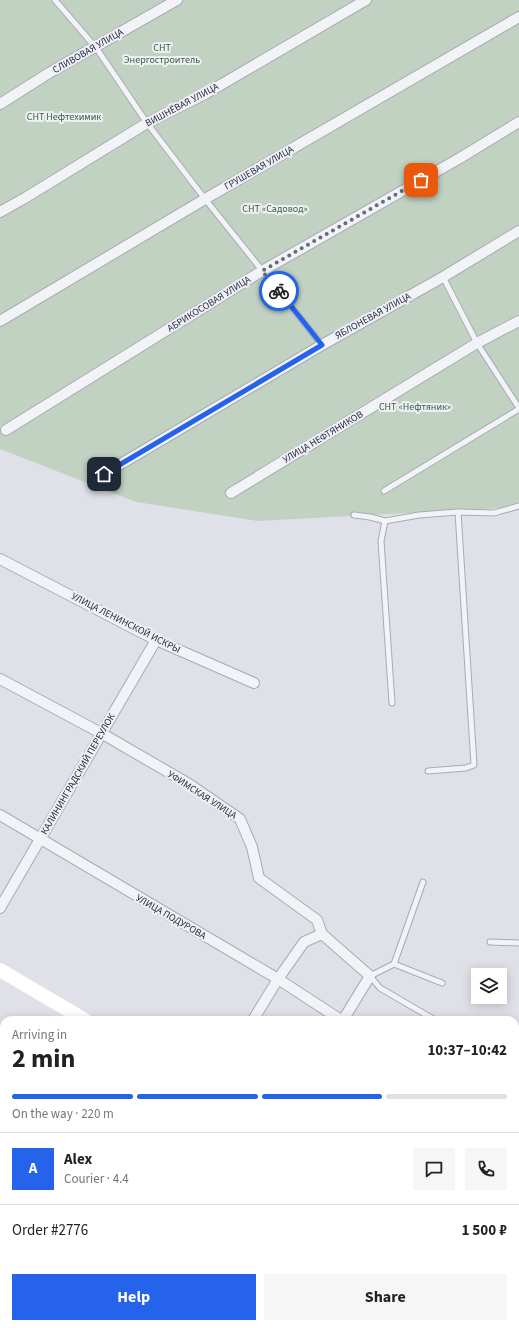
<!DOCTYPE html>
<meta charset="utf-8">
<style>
body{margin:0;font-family:"Source Sans 3",sans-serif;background:#f6f6f6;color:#222;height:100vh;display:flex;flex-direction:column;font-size:15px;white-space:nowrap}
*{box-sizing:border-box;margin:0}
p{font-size:13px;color:#767676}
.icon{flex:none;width:22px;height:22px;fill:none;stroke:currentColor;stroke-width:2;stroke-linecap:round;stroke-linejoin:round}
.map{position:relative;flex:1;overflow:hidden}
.details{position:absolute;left:0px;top:1016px;width:519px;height:312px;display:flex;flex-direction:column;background:#fff;border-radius:12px 12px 0 0;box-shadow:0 2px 10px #0003}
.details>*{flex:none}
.buttons{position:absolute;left:471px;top:968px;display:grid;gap:8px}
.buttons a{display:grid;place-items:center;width:36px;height:36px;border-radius:0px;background:#fff;box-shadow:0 2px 10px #0003;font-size:20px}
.pin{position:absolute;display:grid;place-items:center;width:34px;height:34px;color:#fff;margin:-17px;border-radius:8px;box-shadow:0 2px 6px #0006}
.courier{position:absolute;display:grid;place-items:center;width:40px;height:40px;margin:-20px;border:3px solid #2563eb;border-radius:50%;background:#fff;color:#222;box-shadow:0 1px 5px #0007}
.head em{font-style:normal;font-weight:700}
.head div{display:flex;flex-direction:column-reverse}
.head{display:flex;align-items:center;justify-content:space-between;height:68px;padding:0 12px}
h1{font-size:26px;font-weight:700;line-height:30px}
.bar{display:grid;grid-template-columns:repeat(4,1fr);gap:6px 4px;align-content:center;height:48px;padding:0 12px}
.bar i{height:5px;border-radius:3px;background:#e0e0e0}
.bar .active{background:#2563eb}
.bar p{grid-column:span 4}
.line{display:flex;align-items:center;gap:10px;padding:0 12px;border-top:1px solid #e0e0e0}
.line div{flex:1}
.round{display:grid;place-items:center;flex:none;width:42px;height:42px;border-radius:0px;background:#f6f6f6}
.button{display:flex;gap:8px;margin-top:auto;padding:8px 12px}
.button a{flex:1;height:46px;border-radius:0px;background:#2563eb;color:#fff;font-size:16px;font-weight:700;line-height:46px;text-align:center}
.button a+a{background:#f6f6f6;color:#222}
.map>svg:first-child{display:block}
</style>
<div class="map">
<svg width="519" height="1328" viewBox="0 0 519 1328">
<rect width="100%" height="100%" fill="#e0e1e8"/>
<path fill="#c1d2c2" d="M0,0H519V504L503,508L258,521L136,502L0,449Z"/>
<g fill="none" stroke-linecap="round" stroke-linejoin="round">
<defs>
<g id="lane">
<path d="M55,0L97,49L147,123L205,199L322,345"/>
<path d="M443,277L477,343L519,408"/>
<path d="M384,491L519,409"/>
<path d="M354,515L370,517L385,521L419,515L458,512L494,513L519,506"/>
<path d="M385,521L381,541L392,703"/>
<path d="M428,771L466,768L474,765L458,512"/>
<path d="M423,882L394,964L370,976L380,988L435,1020"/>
<path d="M490,942L519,943"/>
<path d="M394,964L442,983"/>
<path d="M515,1049L519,1048"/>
<path d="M0,1066L4,1068"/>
<path d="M369,1328L370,1327"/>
</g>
<g id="street">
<path d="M0,104L49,73L177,0"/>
<path d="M0,212L25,198L147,123L205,94L366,0"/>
<path d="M0,321L205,199L519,17"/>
<path d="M6,430L262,271L460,158L519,122"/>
<path d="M104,474L322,345L443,277L519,231"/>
<path d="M231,493L477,343L519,321"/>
<path d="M0,559L156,640L254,683"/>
<path d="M0,679L101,733L189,784L240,819L252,847L259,878L317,920L322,934L370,976L343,1020"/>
<path d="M0,815L278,979L341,1020"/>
<path d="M0,908L156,640"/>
<path d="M253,1020L278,979L304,942L322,934"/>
<path d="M515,1175L519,1179"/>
<path d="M515,1295L519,1297"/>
</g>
</defs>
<use href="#lane" stroke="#a9aab5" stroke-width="7"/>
<use href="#street" stroke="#a9aab5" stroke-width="12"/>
<use href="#lane" stroke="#f2f3f7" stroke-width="5"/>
<use href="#street" stroke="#f2f3f7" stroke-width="10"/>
<g stroke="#fff" stroke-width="14">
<path d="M0,970L85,1020"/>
<path d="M307,1324L314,1328"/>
</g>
<g stroke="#7a7d91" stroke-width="3" stroke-dasharray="2 4" stroke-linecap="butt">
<path d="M0,1263L4,1265"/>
<path d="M0,1271L4,1274"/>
<path d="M0,1280L4,1282"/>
<path d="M76,1324L83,1328"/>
<path d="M91,1324L98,1328"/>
<path d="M106,1324L113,1328"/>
</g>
</g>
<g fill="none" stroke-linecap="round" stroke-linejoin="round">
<path stroke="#696b7a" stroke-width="4" stroke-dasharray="0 7.2" d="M279,291L262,271L421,180"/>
<path stroke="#2563eb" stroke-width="5" d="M104,474L322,345L279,291"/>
</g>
<g text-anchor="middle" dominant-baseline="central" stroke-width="4" stroke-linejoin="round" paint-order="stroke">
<g font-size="10" fill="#375a3a" stroke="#eff0f6">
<text x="162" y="48">СНТ<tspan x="162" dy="12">Энергостроитель</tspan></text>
<text x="64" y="117">СНТ Нефтехимик</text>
<text x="275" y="209">СНТ «Садовод»</text>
<text x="415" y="407">СНТ «Нефтяник»</text>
</g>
<g font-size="10" fill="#292b3f" stroke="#eff0f6">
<text transform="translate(88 51) rotate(-30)">СЛИВОВАЯ УЛИЦА</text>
<text transform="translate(182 105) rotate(-28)">ВИШНЁВАЯ УЛИЦА</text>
<text transform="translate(259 168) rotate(-30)">ГРУШЕВАЯ УЛИЦА</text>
<text transform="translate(209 304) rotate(-32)">АБРИКОСОВАЯ УЛИЦА</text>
<text transform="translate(373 316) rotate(-29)">ЯБЛОНЕВАЯ УЛИЦА</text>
<text transform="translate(323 437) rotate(-31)">УЛИЦА НЕФТЯНИКОВ</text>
<text transform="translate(126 623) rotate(27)">УЛИЦА ЛЕНИНСКОЙ ИСКРЫ</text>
<text transform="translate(78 774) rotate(-60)">КАЛИНИНГРАДСКИЙ ПЕРЕУЛОК</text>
<text transform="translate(202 795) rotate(33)">УФИМСКАЯ УЛИЦА</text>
<text transform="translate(171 917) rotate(30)">УЛИЦА ПОДУРОВА</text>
</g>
</g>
</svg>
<div class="buttons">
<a><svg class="icon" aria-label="layers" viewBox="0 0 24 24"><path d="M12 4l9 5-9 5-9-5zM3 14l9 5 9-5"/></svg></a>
</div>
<div class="pin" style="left:421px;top:180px;background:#ea580c"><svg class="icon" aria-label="bag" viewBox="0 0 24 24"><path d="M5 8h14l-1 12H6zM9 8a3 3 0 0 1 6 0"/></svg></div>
<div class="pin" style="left:104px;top:474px;background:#1f2937"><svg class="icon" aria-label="home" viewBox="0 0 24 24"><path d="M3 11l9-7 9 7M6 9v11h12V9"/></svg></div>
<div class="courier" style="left:279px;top:291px"><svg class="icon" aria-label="bike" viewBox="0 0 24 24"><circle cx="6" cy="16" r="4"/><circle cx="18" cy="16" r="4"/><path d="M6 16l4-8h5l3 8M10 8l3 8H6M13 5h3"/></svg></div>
<section class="details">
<div class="head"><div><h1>2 min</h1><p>Arriving in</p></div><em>10:37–10:42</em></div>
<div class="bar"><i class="active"></i><i class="active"></i><i class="active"></i><i></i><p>On the way · 220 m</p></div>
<div class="line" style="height:72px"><b class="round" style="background:#2563eb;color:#fff">A</b><div><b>Alex</b><p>Courier · 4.4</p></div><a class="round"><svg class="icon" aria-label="chat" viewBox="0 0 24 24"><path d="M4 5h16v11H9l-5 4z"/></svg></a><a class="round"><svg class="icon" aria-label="phone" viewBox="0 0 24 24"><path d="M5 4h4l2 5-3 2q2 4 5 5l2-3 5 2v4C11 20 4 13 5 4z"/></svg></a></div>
<div class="line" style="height:52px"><div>Order #2776</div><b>1 500 ₽</b></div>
<div class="button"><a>Help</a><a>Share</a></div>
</section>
</div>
